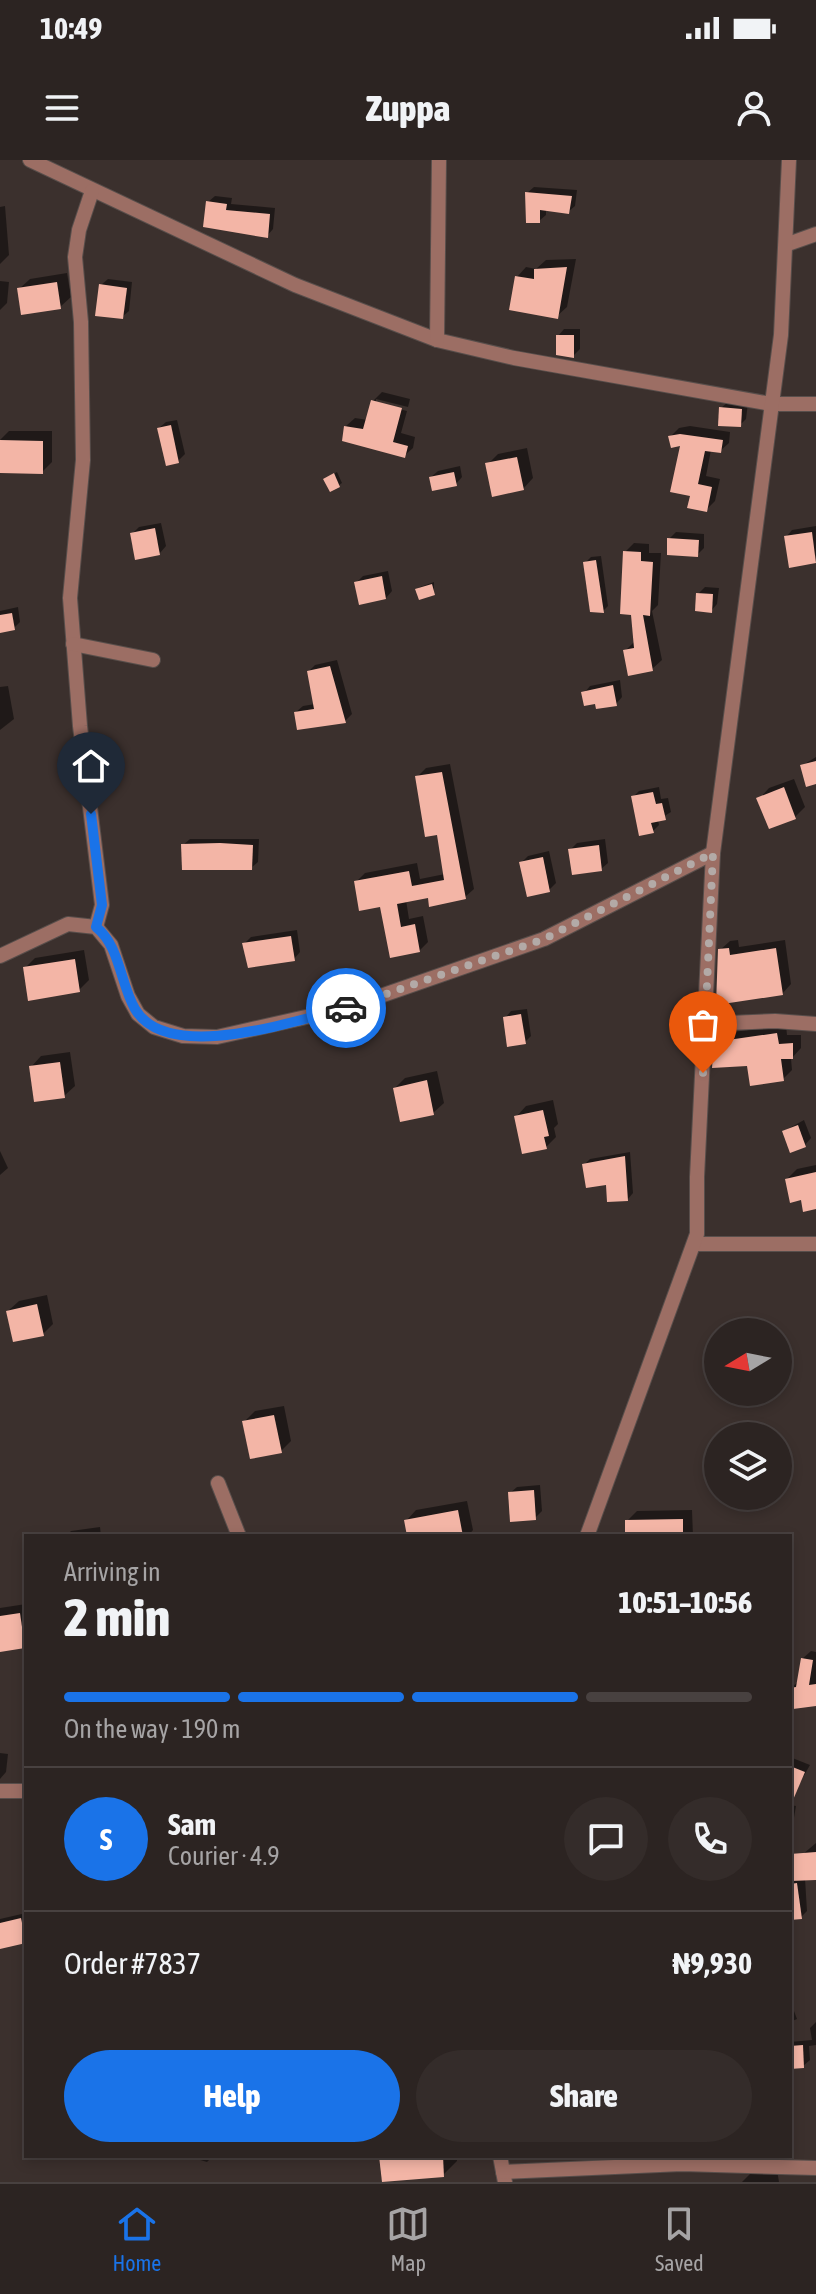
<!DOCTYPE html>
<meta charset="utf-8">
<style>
body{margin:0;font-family:"Asap Condensed",sans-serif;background:#342c2a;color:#f1f3f6;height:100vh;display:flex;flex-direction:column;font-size:30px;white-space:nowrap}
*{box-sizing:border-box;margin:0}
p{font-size:26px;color:#a6a4a5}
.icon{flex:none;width:44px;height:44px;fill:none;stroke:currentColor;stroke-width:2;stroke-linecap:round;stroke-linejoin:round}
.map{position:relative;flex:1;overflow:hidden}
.side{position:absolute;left:24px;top:1374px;width:768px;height:624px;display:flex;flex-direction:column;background:#2c2422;border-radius:0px;box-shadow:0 4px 12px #0003,0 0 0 2px #484140}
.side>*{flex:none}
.needle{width:52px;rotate:260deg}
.buttons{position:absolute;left:704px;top:1158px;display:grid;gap:16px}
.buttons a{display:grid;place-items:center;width:88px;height:88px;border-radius:50%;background:#2c2422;box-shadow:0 4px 12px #0003,0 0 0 2px #484140;font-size:40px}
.pin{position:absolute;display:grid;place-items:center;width:68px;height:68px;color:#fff;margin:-82px -34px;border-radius:50% 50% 50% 0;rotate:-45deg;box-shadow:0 0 8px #0007}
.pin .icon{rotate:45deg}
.courier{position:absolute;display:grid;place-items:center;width:80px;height:80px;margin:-40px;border:6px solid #1a73e8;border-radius:50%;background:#fff;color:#222;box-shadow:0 2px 10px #0007}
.head em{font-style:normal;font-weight:800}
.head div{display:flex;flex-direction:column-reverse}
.head{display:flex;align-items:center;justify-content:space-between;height:136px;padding:0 40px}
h1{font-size:52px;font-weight:800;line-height:60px}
.bar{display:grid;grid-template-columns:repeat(4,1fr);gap:12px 8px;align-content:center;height:96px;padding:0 40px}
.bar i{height:10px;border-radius:6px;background:#484140}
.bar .current{background:#1a73e8}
.bar p{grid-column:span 4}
.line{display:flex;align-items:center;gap:20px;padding:0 40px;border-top:2px solid #484140}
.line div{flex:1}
.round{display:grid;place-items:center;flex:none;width:84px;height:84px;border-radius:42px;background:#342c2a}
.button{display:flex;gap:16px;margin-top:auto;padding:16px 40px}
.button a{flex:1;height:92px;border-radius:48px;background:#1a73e8;color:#fff;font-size:32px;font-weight:800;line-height:92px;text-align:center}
.button a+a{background:#342c2a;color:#f1f3f6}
.status{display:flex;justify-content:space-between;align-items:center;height:56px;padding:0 40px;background:#2c2422;direction:ltr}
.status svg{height:22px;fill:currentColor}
header{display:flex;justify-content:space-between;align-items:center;height:104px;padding:0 40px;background:#2c2422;font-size:36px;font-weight:800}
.tab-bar{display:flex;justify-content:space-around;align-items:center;height:112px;border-top:2px solid #484140;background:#2c2422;font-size:22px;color:#a6a4a5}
.tab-bar a{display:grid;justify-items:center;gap:4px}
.tab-bar .current{color:#1a73e8}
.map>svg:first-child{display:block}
</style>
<div class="status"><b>10:49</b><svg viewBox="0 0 49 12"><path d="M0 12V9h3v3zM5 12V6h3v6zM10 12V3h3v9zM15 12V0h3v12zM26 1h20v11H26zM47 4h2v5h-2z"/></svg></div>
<header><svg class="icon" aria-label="menu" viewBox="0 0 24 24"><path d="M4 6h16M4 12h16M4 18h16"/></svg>Zuppa<svg class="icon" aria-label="person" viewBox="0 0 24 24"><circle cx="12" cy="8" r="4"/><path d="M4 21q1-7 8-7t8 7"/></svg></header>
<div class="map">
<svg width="816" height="2022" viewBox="0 0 816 2022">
<rect width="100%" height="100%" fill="#3b302d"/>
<g fill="#0007">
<path d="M534,27L577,30L575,46L568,52L546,48V55L539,61L527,33Z"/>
<path d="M215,36L232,38L231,44L275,48L273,69L267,76L208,42Z"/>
<path d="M5,46L9,95L0,104V47Z"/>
<path d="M576,99L567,147L557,156L517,117L526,107L536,109L546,100Z"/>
<path d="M67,113L71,137L60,147L19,129L30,119Z"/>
<path d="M108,119L132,122L129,151L122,157L101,125Z"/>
<path d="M0,121L9,122L7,143L0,150Z"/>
<path d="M564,169H580V189L573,196L558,176Z"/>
<path d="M382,232L410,239L408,247L376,239V243L407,251L401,273L415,277L413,288L404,296L346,266L355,258L368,260L373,241Z"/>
<path d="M728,242L748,243L746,259L740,265L721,248Z"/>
<path d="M177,260L185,294L178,301L159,268L166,262Z"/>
<path d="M690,266L730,272L729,283L720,291L711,290L706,316L720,319L715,341L706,350L692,335L683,283L670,277L679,268Z"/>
<path d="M9,271H52V302L42,312L0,311V280Z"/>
<path d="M527,288L533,318L523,329L488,304L498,294Z"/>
<path d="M460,306L462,317L456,324L431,317L438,311Z"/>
<path d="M337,312L342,323L339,325L328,317Z"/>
<path d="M161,363L166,386L160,393L132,374L139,367Z"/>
<path d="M816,366V401L790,405L786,377L792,370Z"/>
<path d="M676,372L704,374V388L697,395L669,379Z"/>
<path d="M634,383L649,384V393H661L658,445L652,451L662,500L652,509L625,491L634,482L625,392Z"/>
<path d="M601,396L608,446L603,451L585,403L591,397Z"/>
<path d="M388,411L392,431L386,438L356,423L363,416Z"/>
<path d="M434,422V433L417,429L420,427Z"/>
<path d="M705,427L719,428L717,444L711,451L698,434Z"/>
<path d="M18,447L20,462L14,468L0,471V451Z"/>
<path d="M337,500L352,554L345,561L296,552L303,546L315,544L309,511L315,505Z"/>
<path d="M620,520L622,537L616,544L597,542L584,533L590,526Z"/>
<path d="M8,526L14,559L0,570V527Z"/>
<path d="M816,597V622L803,605Z"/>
<path d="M450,604L474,729L465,737L429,736L406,740L409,759L423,756L428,782L419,791L382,745L356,722L365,713L417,703L420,719L445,714L439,673L417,617L426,608Z"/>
<path d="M794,619L805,647L795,657L759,639L769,628Z"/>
<path d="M659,627L661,639L668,638L671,652L658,660L659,665L653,671L633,637L639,631Z"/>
<path d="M190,679H259L258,702L251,708L183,685Z"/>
<path d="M605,679L608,703L601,709L570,690L577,683Z"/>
<path d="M549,691L556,723L549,730L521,703L528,696Z"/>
<path d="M297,770L300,792L294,799L244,784L251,777Z"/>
<path d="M738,780L739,787L785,780L791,824L782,834L720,790L730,781Z"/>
<path d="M84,790L89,820L79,830L25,808L35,798Z"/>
<path d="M527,849L531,876L525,882L505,858L511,851Z"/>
<path d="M786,865L787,875H801V888L791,899L792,910L783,919L749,904L716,883L725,873Z"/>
<path d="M70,892L75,926L64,936L31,907L41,896Z"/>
<path d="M437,911L444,943L433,953L395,928L405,918Z"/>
<path d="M553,940L558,964L554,968L556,977L546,987L516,957L526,946Z"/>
<path d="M804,960L811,978L805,985L784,971Z"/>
<path d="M0,991L8,1008L0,1015Z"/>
<path d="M630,992L633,1033L628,1039L585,1004L590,999Z"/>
<path d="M816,1005V1047L787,1019L797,1009Z"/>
<path d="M47,1135L53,1164L43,1174L8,1151L19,1141Z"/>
<path d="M719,1232H749L746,1235Z"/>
<path d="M284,1246L291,1281L281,1291L244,1262L255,1251Z"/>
<path d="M540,1325L542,1351L535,1358L510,1333L517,1327Z"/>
<path d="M467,1341L473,1370L468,1376H409L406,1361L416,1350Z"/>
<path d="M692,1350L693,1376H627V1361L637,1351Z"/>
<path d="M100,1367L101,1376H66L71,1371Z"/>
<path d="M26,1444V1484L0,1485V1448Z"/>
<path d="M811,1491L816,1492V1544L790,1548V1529L799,1521L802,1499Z"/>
<path d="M0,1593L8,1594L6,1612L0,1619Z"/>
<path d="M790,1597L810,1605L796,1630L790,1627Z"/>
<path d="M790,1645L796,1646L790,1681Z"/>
<path d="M816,1683V1717L805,1718L807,1751L801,1757L790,1758V1720L803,1694Z"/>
<path d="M26,1753V1781L0,1787V1759Z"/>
<path d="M790,1817L794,1837L790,1841Z"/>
<path d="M794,1851L797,1859L790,1862V1852Z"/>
<path d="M816,1862V1885L809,1886L810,1900L803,1906L790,1907V1882L812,1880L810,1868Z"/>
<path d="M187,1996H213L207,2002Z"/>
<path d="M381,1996H457V2001L443,2015Z"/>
<path d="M777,2010L779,2022H742L751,2013Z"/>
</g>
<g fill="#f3b5a6">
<path d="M525,32L572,36L569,54L540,50V63H526Z"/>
<path d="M206,41L227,44L226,50L270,54L268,78L203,67Z"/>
<path d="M567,107L558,159L509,150L515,116L534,119V109Z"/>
<path d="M57,122L61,149L21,155L17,128Z"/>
<path d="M99,124L127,128L123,159L95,156Z"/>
<path d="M556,175H574V198L556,195Z"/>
<path d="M371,240L402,248L393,282L408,286L405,298L342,281L344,266L363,269Z"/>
<path d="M719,247L742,249L741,267L718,266Z"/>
<path d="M171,265L179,303L166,306L157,268Z"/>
<path d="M680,274L723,280L721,293L705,291L698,324L712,327L707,352L687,348L690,336L670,332L680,286L671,288L668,276Z"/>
<path d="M0,280L43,281V314L0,313Z"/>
<path d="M517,297L524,330L492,337L485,303Z"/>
<path d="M454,312L457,326L432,331L429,317Z"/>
<path d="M334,313L340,327L330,332L323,319Z"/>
<path d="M155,368L160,395L135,400L130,373Z"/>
<path d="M812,372L816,403L789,408L784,376Z"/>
<path d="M667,378L699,380L698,397L667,395Z"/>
<path d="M623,391L641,392V401L653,402L650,456L643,455L653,511L628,516L623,490L634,488L631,455L620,454Z"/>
<path d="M596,400L604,453L590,452L583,402Z"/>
<path d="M382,416L386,439L359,445L354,422Z"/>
<path d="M432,424L435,435L419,440L415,429Z"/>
<path d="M696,433L713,434L712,453L695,451Z"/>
<path d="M12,453L15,470L0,473V455Z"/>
<path d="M330,506L346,563L297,570L294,552L314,549L307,511Z"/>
<path d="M613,525L617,546L596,549L595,544L584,546L581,532Z"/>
<path d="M816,601V624L806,627L800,605Z"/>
<path d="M442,612L466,739L429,747L428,738L397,744L401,767L415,764L420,792L390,798L380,747L359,751L354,721L409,711L412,726L444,720L437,675L425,677L415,616Z"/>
<path d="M784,627L796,659L769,669L756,638Z"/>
<path d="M653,632L656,644L662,643L666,660L651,663L654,673L639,676L631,636Z"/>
<path d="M220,683L253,685L252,710H182L181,684Z"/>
<path d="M599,685L602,711L572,715L568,689Z"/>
<path d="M543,697L550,732L527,737L519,702Z"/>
<path d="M291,776L295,801L248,808L242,783Z"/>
<path d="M729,788L730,795L776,788L783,835L716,845L718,789Z"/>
<path d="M75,799L80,832L28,841L23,807Z"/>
<path d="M521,854L526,884L507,887L503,857Z"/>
<path d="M777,873L779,884L793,883V899H781L784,921L750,926L747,906L712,908L714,882Z"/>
<path d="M60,902L65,938L34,942L29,906Z"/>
<path d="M427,920L434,955L400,962L393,928Z"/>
<path d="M543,950L549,976L544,977L547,989L522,994L514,956Z"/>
<path d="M798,965L806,987L790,993L782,971Z"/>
<path d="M625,996L628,1041L607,1042L606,1025L586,1028L582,1004Z"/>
<path d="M816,1012V1049L803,1052L801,1040L790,1043L785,1019Z"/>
<path d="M37,1144L44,1176L13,1182L6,1151Z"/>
<path d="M274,1255L282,1293L250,1299L242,1261Z"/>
<path d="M534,1330L536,1360L510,1362L508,1332Z"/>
<path d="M458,1350L463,1376H407L404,1360Z"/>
<path d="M683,1359V1376H625V1360Z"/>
<path d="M20,1453L25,1488L0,1492V1456Z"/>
<path d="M801,1498L813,1500L809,1525L816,1524V1546L793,1549L790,1528L796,1527Z"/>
<path d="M790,1606L805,1612L790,1647Z"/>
<path d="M816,1692V1720L790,1721V1694Z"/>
<path d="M797,1723L802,1759L790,1760V1724Z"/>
<path d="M21,1758L26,1783L0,1789V1763Z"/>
<path d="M803,1885L804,1908L790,1909V1886Z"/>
<path d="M379,1996H443L444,2017L382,2022Z"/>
</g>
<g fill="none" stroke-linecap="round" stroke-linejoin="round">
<defs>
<g id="street">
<path d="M30,0L295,125L437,180L514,198L771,244H816"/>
<path d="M92,31L79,70L75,97L81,162L83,300L70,438L80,566L102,745L96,767"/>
<path d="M788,84L816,74"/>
<path d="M437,180L439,0"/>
<path d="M73,484L153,500"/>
<path d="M0,796L68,764L96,767L111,785L128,836L138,854L154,867L183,876L217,877L346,848L544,779L713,693"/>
<path d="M706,864L775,861L816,864"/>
<path d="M695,1084H816"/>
<path d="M218,1323L239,1376"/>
<path d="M587,1376L697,1074V1017L713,693L781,175L789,0"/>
<path d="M0,1631H26"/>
<path d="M500,1996L505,2022"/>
<path d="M503,2012L682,2004L816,2008"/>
</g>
</defs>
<use href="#street" stroke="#584e4b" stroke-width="16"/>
<use href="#street" stroke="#9c6e64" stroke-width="14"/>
</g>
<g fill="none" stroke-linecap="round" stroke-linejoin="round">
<path stroke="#b3aaa7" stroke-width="8" stroke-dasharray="0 14.4" d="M346,848L544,779L713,693L703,913"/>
<path stroke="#1a73e8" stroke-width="10" d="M91,654L102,745L96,767C120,786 120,823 135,849C168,905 297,860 346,848"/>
</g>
</svg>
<div class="buttons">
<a><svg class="needle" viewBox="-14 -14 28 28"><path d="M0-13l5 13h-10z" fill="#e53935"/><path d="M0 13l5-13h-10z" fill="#a6a4a5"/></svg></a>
<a><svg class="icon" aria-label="layers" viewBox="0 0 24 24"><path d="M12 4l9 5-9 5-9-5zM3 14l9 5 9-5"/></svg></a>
</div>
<div class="pin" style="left:703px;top:913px;background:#ea580c"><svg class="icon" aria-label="bag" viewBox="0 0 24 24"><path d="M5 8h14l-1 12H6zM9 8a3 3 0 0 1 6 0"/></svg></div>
<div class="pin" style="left:91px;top:654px;background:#1f2937"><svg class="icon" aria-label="home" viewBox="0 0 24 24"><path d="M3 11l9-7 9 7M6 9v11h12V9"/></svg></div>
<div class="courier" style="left:346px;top:848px"><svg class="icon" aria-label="car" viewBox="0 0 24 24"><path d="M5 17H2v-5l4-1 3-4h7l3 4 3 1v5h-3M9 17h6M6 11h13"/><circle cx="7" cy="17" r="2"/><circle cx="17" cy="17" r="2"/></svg></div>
<section class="side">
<div class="head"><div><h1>2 min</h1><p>Arriving in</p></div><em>10:51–10:56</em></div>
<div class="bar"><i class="current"></i><i class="current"></i><i class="current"></i><i></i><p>On the way · 190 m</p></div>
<div class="line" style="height:144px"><b class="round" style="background:#1a73e8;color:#fff">S</b><div><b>Sam</b><p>Courier · 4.9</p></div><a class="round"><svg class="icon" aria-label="chat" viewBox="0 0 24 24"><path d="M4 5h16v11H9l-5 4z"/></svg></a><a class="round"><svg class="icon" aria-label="phone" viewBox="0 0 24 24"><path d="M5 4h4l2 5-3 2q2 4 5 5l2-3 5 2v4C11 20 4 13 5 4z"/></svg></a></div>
<div class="line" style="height:104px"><div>Order #7837</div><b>₦9,930</b></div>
<div class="button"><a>Help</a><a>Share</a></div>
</section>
</div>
<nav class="tab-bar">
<a class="current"><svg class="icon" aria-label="home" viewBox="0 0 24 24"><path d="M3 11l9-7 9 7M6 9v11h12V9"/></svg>Home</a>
<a><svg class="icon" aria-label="map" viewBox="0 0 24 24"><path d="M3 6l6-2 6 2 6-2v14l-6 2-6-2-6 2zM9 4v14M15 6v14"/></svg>Map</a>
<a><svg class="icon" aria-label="saved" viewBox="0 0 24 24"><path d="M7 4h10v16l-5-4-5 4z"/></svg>Saved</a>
</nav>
